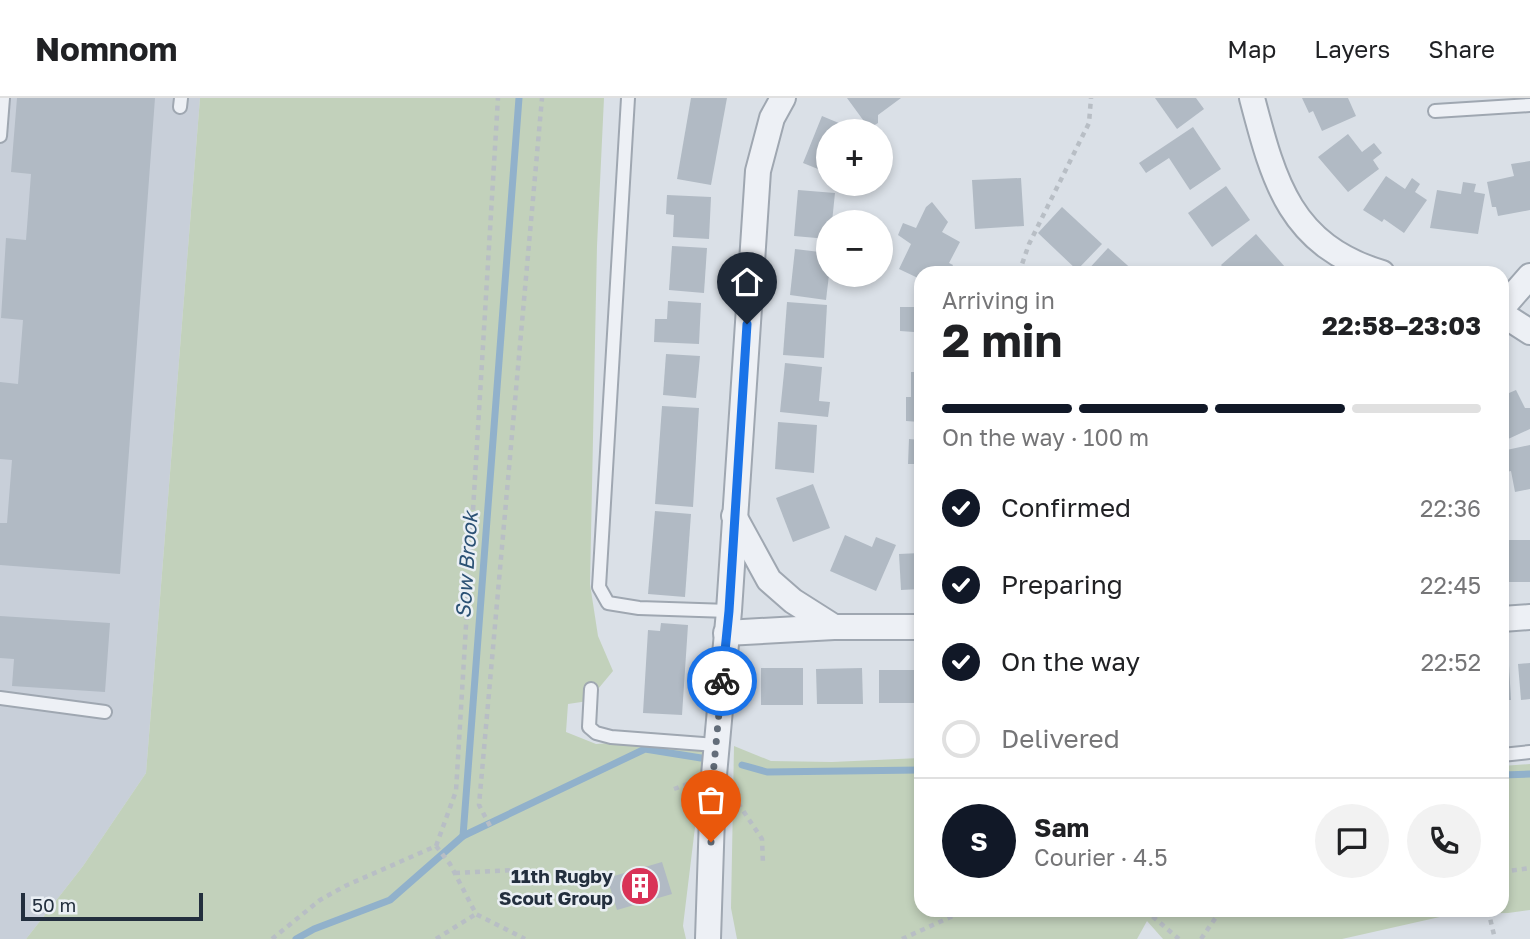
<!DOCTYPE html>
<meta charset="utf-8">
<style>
body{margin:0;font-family:"Golos Text",sans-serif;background:#f2f2f2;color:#202124;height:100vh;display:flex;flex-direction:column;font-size:26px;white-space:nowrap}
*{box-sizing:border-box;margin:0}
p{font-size:23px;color:#757577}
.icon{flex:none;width:38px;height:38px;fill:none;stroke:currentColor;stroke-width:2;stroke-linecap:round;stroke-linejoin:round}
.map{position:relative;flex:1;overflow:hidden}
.side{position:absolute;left:914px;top:168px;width:595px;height:651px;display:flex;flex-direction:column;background:#fff;border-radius:21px;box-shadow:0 4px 10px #0003}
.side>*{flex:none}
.fabs{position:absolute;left:816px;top:21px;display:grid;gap:14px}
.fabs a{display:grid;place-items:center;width:77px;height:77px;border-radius:50%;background:#fff;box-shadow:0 4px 10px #0003;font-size:35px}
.scale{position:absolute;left:21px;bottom:18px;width:182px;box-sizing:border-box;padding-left:7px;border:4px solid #232f3e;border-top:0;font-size:19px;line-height:24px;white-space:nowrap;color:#232f3e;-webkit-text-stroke:5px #eaeff4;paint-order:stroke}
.pin{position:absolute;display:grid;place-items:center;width:60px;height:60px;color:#fff;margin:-72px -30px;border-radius:50% 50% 50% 0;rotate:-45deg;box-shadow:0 0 7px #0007}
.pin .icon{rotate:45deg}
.courier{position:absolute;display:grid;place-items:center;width:70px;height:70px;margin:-35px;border:5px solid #1a73e8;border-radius:50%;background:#fff;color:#222;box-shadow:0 2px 9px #0007}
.summary em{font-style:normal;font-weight:700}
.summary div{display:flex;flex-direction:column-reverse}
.summary{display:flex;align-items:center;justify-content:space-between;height:119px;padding:0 28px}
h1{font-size:46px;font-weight:700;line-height:52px}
.bar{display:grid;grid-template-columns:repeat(4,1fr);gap:10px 7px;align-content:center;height:84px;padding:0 28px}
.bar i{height:9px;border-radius:5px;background:#e0e0e0}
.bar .current{background:#111827}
.bar p{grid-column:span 4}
.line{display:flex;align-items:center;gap:18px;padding:0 28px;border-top:2px solid #e0e0e0}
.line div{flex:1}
.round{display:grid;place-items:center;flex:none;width:74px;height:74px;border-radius:37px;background:#f2f2f2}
ol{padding:0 28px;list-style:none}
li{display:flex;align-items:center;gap:21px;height:77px}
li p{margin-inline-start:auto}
li .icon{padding:7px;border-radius:50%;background:#111827;color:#fff;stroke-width:4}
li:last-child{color:#757577}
li i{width:38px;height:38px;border:4px solid #e0e0e0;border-radius:50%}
header{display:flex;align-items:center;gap:42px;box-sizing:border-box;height:98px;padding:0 35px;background:#fff;border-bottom:2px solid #e0e0e0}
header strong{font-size:33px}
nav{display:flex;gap:38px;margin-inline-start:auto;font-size:24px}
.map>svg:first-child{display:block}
</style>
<header>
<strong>Nomnom</strong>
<nav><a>Map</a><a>Layers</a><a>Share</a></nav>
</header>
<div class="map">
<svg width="1530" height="841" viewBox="0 0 1530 841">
<rect width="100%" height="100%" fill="#dae0e7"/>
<path fill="#c8cfd9" d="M0,0H200L146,675L83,768L26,841H0Z"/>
<g fill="#c2d1bb">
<path d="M200,0H604L597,148L590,486L598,538L613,573L588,603L568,606L566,634L596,646L706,639L683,828L686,841H26L83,768L146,675Z"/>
<path d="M734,648L771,663L832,664L920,660V812H1502V668L1530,666V812L1508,815L1453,816L1342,841H1163L1147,823L1137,841H737L731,810Z"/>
</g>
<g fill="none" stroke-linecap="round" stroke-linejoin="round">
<g stroke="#91b1cb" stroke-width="7">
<path d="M742,667L767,674L920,672"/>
<path d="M1502,677L1530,676"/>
<path d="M463,738L645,651L701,660"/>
<path d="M296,841L314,831L390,802L463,738L519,0"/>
</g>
</g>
<g fill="#b1bac4">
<path d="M17,0H155L120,476L0,467V425H7L12,362L0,361V284L18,286L23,222L1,220L6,140L26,142L31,76L11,74Z"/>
<path d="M691,0H727L711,87L677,81Z"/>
<path d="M847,0H901L878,17V25L873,28L866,26Z"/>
<path d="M1155,0H1196L1204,11L1177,31Z"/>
<path d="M1302,0H1348L1356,18L1322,33L1313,13L1309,15Z"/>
<path d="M822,18L858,33H828V75L803,65Z"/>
<path d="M1193,29L1221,71L1190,92L1169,60L1146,75L1139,65Z"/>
<path d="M1348,36L1362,54L1374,45L1382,55L1373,62L1379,71L1348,94L1318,59Z"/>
<path d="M1530,63V112L1498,118L1496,109H1492L1487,84L1514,78L1511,66Z"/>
<path d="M1386,78L1405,91L1412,80L1420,86L1415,94L1427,102L1404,135L1384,121L1382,124L1363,112Z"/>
<path d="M1021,80L1024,128L975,131L972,82Z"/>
<path d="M1463,84L1476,86L1474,94L1485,96L1478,136L1430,130L1437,92L1461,96Z"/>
<path d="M1226,88L1250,122L1212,149L1188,115Z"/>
<path d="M798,92L835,95L832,124H828V141L794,138Z"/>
<path d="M667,97L711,99L709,141L673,139L674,117L666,116Z"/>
<path d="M932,104L948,124L942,134L960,144L949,165L953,167L949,175H920V181L899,171L911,146L898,137L903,125L916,130L926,109Z"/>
<path d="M1062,109L1102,146L1077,172L1038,135Z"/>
<path d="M1256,136L1285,169L1278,175H1228L1221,167Z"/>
<path d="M672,148L707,150L704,195L669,192Z"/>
<path d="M1108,150L1136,175H1085Z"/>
<path d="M795,151L828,155L829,177L826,202L790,197Z"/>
<path d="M668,203L701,205L699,246L654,244L655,221H667Z"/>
<path d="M787,204L827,207L824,260L783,257Z"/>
<path d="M900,209H920V257H914V234L900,233Z"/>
<path d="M666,256L700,258L696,300L663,297Z"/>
<path d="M785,265L822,269L819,303L830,304L828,319L780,314Z"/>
<path d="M911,274H920V324L906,323V299H911Z"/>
<path d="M1516,292L1525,310H1530V331L1506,342L1502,331V298Z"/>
<path d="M662,308L699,310L693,409L655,406Z"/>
<path d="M778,324L817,327L814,375L775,371Z"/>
<path d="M909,341L920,342V390L915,389L916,366H908Z"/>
<path d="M1530,347V391L1515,394L1511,373L1502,375V353Z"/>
<path d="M813,386L830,430L793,444L776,400Z"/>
<path d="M655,413L691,416L685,499L648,496Z"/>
<path d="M845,437L872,449L876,439L896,447L876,493L830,473Z"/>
<rect x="1502" y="442" width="28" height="42"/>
<path d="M920,455V491L901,492L899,456Z"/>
<path d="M0,518L110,525L105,594L12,588L14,561L0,560Z"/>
<path d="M661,525L688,527L682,617L643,615L648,532L660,533Z"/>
<path d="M1530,565V601L1521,602L1518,566Z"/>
<path d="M1502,567H1509L1511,602H1502Z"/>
<rect x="761" y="570" width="42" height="37"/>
<path d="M862,570L863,606H817L816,571Z"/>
<rect x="879" y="572" width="41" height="33"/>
<path d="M662,764L672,796L617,812L607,780Z"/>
</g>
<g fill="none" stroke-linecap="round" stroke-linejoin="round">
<defs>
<g id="service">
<path d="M628,0L599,489L608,505L639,510L729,513"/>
<path d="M180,9L181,0"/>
<path d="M1435,13L1530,7"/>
<path d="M0,38L3,0"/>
<path d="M591,591L589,629L596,635L611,639L716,647"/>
<path d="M0,600L105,614"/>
<path d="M1502,657L1530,654"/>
</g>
<g id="minor">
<path d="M1252,0C1274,84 1290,147 1382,175"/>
<path d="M1502,210L1530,178"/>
<path d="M1502,216L1530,234"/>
<path d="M734,418L769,482L793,503L834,529"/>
<path d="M1502,521L1530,519"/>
<path d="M726,535L834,529H920"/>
<path d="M708,841L713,688L729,513L758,73L772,20L783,0"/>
</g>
</defs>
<use href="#service" stroke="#9fa7b1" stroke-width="16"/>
<use href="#minor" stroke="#9fa7b1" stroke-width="28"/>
<g stroke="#b8bec5" stroke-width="4.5" stroke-dasharray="5 5" stroke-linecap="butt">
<path d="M1019,175L1029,146L1089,25L1091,0"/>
<path d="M674,691L690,685"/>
<path d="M738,705L762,741L763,767"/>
<path d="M490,728L479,707L542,0"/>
<path d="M436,748L450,766L476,816L525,841"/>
<path d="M1502,774L1530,770"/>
<path d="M455,775L516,772"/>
<path d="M1145,812L1179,841"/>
<path d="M1488,812L1495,841"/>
<path d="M272,841L320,802L345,788L436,748L456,693L498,0"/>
<path d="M436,841L476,816"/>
<path d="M902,841L966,812"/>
<path d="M1201,841L1221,812"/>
</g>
<use href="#service" stroke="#edf0f5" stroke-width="12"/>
<use href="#minor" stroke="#edf0f5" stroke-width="24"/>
</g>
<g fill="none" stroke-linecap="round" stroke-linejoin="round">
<path stroke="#636d79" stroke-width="7" stroke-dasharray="0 12.6" d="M711,744L712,688L722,583"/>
<path stroke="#1a73e8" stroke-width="9" d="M722,583L729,513L747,226"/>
</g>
<defs>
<symbol id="building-disc" viewBox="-11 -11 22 22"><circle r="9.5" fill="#d93257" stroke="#eaeff4"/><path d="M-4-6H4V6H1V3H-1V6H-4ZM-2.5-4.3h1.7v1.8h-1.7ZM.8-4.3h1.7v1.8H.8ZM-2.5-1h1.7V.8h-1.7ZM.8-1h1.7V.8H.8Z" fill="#fff"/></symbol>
</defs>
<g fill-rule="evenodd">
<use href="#building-disc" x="618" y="766" width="44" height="44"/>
</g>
<g text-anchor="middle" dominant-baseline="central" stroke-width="5" stroke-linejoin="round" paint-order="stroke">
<g font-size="19" font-weight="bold" fill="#232f3e" stroke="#eaeff4" text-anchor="end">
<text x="613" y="777">11th Rugby<tspan x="613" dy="22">Scout Group</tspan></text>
</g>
<g font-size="21" font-style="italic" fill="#2b5174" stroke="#eaeff4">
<text transform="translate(466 467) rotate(-86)">Sow Brook</text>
</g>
</g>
</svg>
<div class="fabs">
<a>+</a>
<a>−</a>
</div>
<div class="scale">50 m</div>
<div class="pin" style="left:711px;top:744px;background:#ea580c"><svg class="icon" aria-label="bag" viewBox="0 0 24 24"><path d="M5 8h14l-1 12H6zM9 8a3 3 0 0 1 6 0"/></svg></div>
<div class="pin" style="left:747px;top:226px;background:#1f2937"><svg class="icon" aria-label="home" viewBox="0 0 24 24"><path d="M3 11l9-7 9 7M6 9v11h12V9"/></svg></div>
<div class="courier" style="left:722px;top:583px"><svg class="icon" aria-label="bike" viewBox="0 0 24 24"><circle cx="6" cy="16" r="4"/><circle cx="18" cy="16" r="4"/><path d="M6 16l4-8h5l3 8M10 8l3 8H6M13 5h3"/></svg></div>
<section class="side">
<div class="summary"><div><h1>2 min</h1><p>Arriving in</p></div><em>22:58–23:03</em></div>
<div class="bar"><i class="current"></i><i class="current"></i><i class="current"></i><i></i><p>On the way · 100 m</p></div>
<ol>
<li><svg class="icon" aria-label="check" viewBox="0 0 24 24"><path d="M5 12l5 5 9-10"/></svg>Confirmed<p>22:36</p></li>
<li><svg class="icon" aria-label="check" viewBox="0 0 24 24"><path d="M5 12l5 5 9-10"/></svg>Preparing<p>22:45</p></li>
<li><svg class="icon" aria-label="check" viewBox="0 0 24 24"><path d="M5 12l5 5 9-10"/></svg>On the way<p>22:52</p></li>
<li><i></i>Delivered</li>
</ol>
<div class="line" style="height:126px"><b class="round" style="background:#111827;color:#fff">S</b><div><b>Sam</b><p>Courier · 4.5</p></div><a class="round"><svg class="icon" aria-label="chat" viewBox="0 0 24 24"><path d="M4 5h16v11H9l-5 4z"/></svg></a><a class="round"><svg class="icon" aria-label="phone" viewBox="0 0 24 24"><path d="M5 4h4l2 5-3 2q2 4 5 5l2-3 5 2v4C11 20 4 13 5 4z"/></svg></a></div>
</section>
</div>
